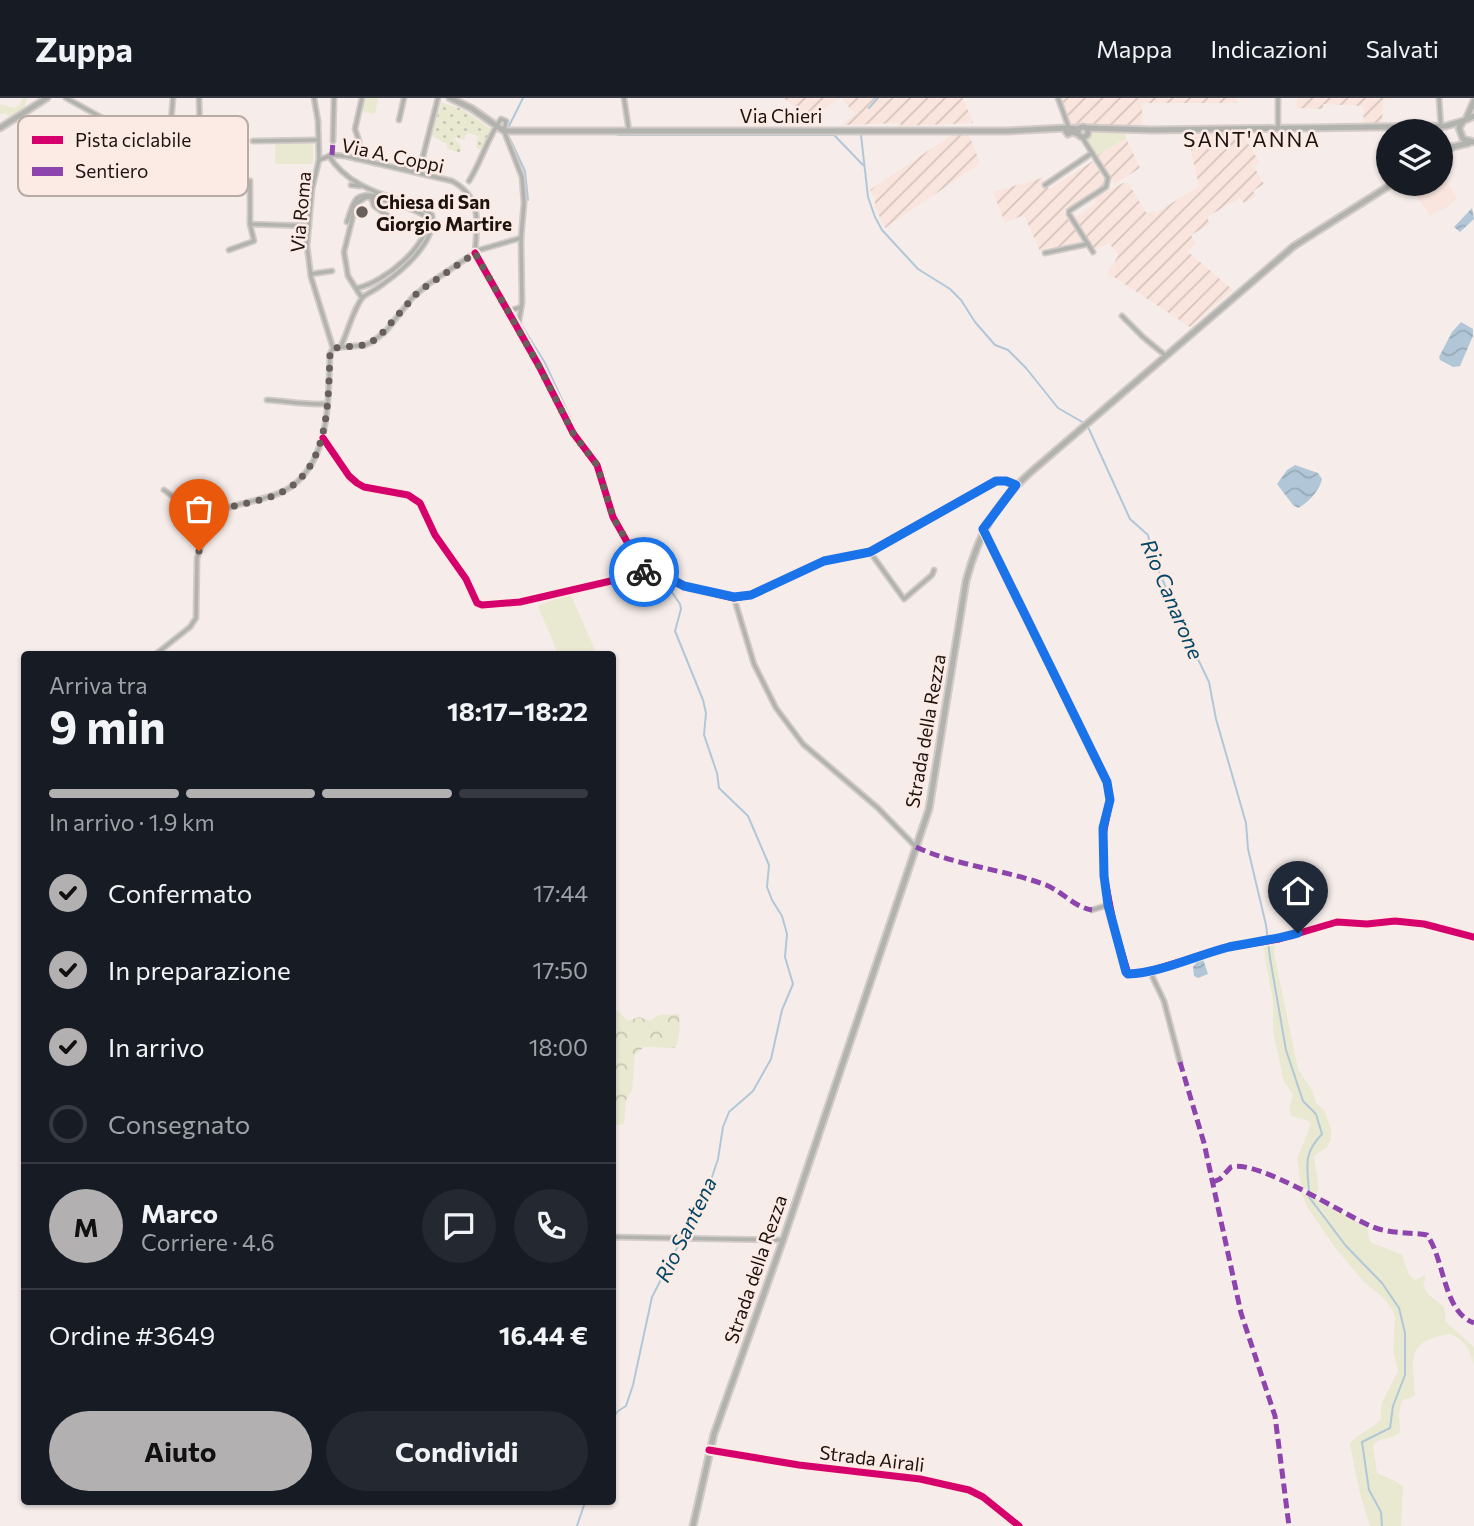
<!DOCTYPE html>
<html lang="it">
<meta charset="utf-8">
<style>
body{margin:0;font-family:Commissioner,sans-serif;background:#242831;color:#f1f3f6;height:100vh;display:flex;flex-direction:column;font-size:26px;white-space:nowrap}
*{box-sizing:border-box;margin:0}
p{font-size:23px;color:#9ea1a6}
.icon{flex:none;width:38px;height:38px;fill:none;stroke:currentColor;stroke-width:2;stroke-linecap:round;stroke-linejoin:round}
.map{position:relative;flex:1;overflow:hidden}
.side{position:absolute;left:21px;top:553px;width:595px;height:854px;display:flex;flex-direction:column;background:#171b24;border-radius:7px;box-shadow:0 2px 5px #0004}
.side>*{flex:none}
.buttons{position:absolute;left:1376px;top:21px;display:grid;gap:14px}
.buttons a{display:grid;place-items:center;width:77px;height:77px;border-radius:50%;background:#171b24;box-shadow:0 2px 5px #0004;font-size:35px}
.pin{position:absolute;display:grid;place-items:center;width:60px;height:60px;color:#fff;margin:-72px -30px;border-radius:50% 50% 50% 0;rotate:-45deg;box-shadow:0 0 7px #0007}
.pin .icon{rotate:45deg}
.courier{position:absolute;display:grid;place-items:center;width:70px;height:70px;margin:-35px;border:5px solid #1a73e8;border-radius:50%;background:#fff;color:#222;box-shadow:0 2px 9px #0007}
.summary em{font-style:normal;font-weight:700}
.summary div{display:flex;flex-direction:column-reverse}
.summary{display:flex;align-items:center;justify-content:space-between;height:119px;padding:0 28px}
h1{font-size:46px;font-weight:700;line-height:52px}
.bar{display:grid;grid-template-columns:repeat(4,1fr);gap:10px 7px;align-content:center;height:84px;padding:0 28px}
.bar i{height:9px;border-radius:5px;background:#363941}
.bar .current{background:#b3b0b1}
.bar p{grid-column:span 4}
.line{display:flex;align-items:center;gap:18px;padding:0 28px;border-top:2px solid #363941}
.line div{flex:1}
.round{display:grid;place-items:center;flex:none;width:74px;height:74px;border-radius:37px;background:#242831}
ol{padding:0 28px;list-style:none}
li{display:flex;align-items:center;gap:21px;height:77px}
li p{margin-inline-start:auto}
li .icon{padding:7px;border-radius:50%;background:#b3b0b1;color:#111;stroke-width:4}
li:last-child{color:#9ea1a6}
li i{width:38px;height:38px;border:4px solid #363941;border-radius:50%}
.action{display:flex;gap:14px;margin-top:auto;padding:14px 28px}
.action a{flex:1;height:80px;border-radius:42px;background:#b3b0b1;color:#111;font-size:28px;font-weight:700;line-height:80px;text-align:center}
.action a+a{background:#242831;color:#f1f3f6}
header{display:flex;align-items:center;gap:42px;box-sizing:border-box;height:98px;padding:0 35px;background:#171b24;border-bottom:2px solid #363941}
header strong{font-size:33px}
nav{display:flex;gap:38px;margin-inline-start:auto;font-size:24px}
.map>svg:first-child{display:block}
</style>
<header>
<strong>Zuppa</strong>
<nav><a>Mappa</a><a>Indicazioni</a><a>Salvati</a></nav>
</header>
<div class="map">
<svg width="1474" height="1428" viewBox="0 0 1474 1428">
<defs>
<pattern id="industrial-furrows" width="10" height="10" patternUnits="userSpaceOnUse" patternTransform="scale(1.75)"><rect width="10" height="10" fill="#f9e5dd"/><path d="M-1 1l2-2M0 10L10 0M9 11l2-2" fill="none" stroke="#d5c4bc"/></pattern>
<pattern id="forest-crowns" width="20" height="18" patternUnits="userSpaceOnUse" patternTransform="scale(1.75)"><rect width="20" height="18" fill="#e9e8d1"/><path d="M2 6a3 3 0 1 1 6 0M12 15a3 3 0 1 1 6 0" fill="none" stroke="#c7c6b2"/></pattern>
<pattern id="garden-dots" width="8" height="8" patternUnits="userSpaceOnUse" patternTransform="scale(1.75)"><rect width="8" height="8" fill="#e9e8d1"/><path d="M2 2h.1M6 6h.1" fill="none" stroke="#c7c6b2" stroke-width="1.8" stroke-linecap="round"/></pattern>
<pattern id="water-waves" width="16" height="10" patternUnits="userSpaceOnUse" patternTransform="scale(1.75)"><rect width="16" height="10" fill="#b1c7d8"/><path d="M0 5q4-4 8 0t8 0" fill="none" stroke="#98aab8"/></pattern>
</defs>
<rect width="100%" height="100%" fill="#f6edea"/>
<path fill="#f9e5dd" d="M1440,72L1457,100L1447,109L1430,118L1409,86H1440Z"/>
<g fill="url(#industrial-furrows)">
<path d="M783,0H839L810,22L803,14Z"/>
<path d="M841,0H963L973,25L901,28L900,25L847,27L843,26L855,16Z"/>
<path d="M1061,0H1237V5H1142V27L1072,28Z"/>
<path d="M1297,0H1396L1383,2L1382,26L1364,27L1363,8L1323,6V11L1297,10Z"/>
<path d="M1241,34L1260,65L1254,69L1264,86L1253,93L1256,98L1244,105L1240,100L1207,119L1210,126L1191,137L1196,146L1187,153L1233,192L1190,229L1114,179L1108,178L1109,170L1113,168L1118,157L1109,145L1095,152L1074,120L1096,105L1094,100L1123,85H1128L1147,116L1154,112L1156,115L1199,88L1190,49V35Z"/>
<path d="M968,35L979,62L978,67L885,130L875,109V100L870,92L953,36Z"/>
<path d="M1126,40L1140,70L1115,86L1096,58Z"/>
<path d="M1093,63L1104,81V87L1063,113L1082,143L1040,153L1024,117L1005,125L993,94L1042,80L1049,91Z"/>
</g>
<g fill="#e9e8d1">
<path d="M22,0H27L24,12L10,20L6,15L0,16V6L14,10L20,7Z"/>
<path d="M362,0H378L375,16L360,13Z"/>
<path d="M1094,35H1125L1126,40L1096,58L1087,40Z"/>
<path d="M275,43L313,44V66H275Z"/>
<path d="M570,495L595,552L584,556H558L538,508Z"/>
<path d="M1271,843L1275,844L1274,855L1298,971L1313,994L1316,1005L1324,1012L1331,1030V1042L1327,1049L1314,1058L1319,1092L1316,1095L1301,1089L1297,1061L1311,1026L1306,1022L1291,1018L1289,1011L1293,996L1284,984L1279,962L1273,932V903L1263,848Z"/>
<path d="M1302,1095L1316,1100L1367,1130L1370,1144L1402,1157C1405,1165 1406,1175 1415,1182L1425,1177L1426,1180L1423,1187L1429,1197L1444,1209L1446,1224L1474,1249L1473,1266C1470,1251 1465,1242 1450,1236C1406,1243 1412,1260 1415,1296L1413,1299L1402,1302L1399,1316L1400,1334C1392,1343 1380,1337 1373,1348L1377,1375L1397,1384L1403,1389L1401,1428H1370L1359,1392L1350,1346C1358,1334 1373,1332 1381,1321V1306L1398,1273L1393,1251L1395,1220L1393,1213L1384,1200L1364,1184L1334,1148L1306,1107Z"/>
</g>
<path fill="url(#forest-crowns)" d="M617,912L628,923L639,919L650,923L658,917L679,916C680,926 680,942 675,950L644,949L635,957L632,992L626,1002L624,1026L613,1028L612,956L615,945L613,918Z"/>
<path fill="url(#garden-dots)" d="M441,4L462,11L491,31L483,52L476,50L478,38L467,35L464,42L456,39L455,42L461,47L460,55L446,50L447,46L432,38Z"/>
<g fill="url(#water-waves)">
<path d="M1472,110L1474,121L1460,134L1454,129Z"/>
<path d="M1461,224L1473,231V238L1460,268L1453,269L1440,262L1439,259L1452,234Z"/>
<path d="M1295,367L1318,375L1322,381C1320,392 1308,405 1298,410L1293,407L1277,386L1287,372Z"/>
<path d="M1203,861L1208,876L1198,880L1194,878L1193,869L1198,862Z"/>
</g>
<g fill="none" stroke-linecap="round" stroke-linejoin="round">
<g stroke="#b1c7d8" stroke-width="2">
<path d="M869,10L878,0"/>
<path d="M509,28L523,0"/>
<path d="M618,37H834L863,67"/>
<path d="M861,37L868,99L875,119L882,132L918,171L950,191L961,202L975,224L995,247L1008,252L1026,270L1058,310L1084,325"/>
<path d="M510,41L525,73L528,102"/>
<path d="M522,228L545,265L576,332L601,367L614,411L637,454L644,466L667,487L680,506L681,511L675,533L703,602L706,615L704,637L717,675L719,690L748,718L769,767L767,789L772,802L782,818L787,836L785,859L793,886L782,912L771,961L753,993L729,1014L723,1029L718,1061L709,1088L652,1199L633,1287L626,1308L618,1313L612,1321"/>
<path d="M1088,329L1130,421L1148,437L1153,459L1181,526L1209,584L1216,621L1246,725L1248,751L1266,827L1270,860L1286,952L1303,1003L1316,1016L1322,1036C1303,1056 1307,1067 1309,1093"/>
<path d="M1309,1099L1346,1148L1382,1185L1399,1210L1405,1235V1277L1393,1308L1390,1330L1362,1344L1369,1392L1381,1414L1382,1428"/>
<path d="M577,1428L585,1404"/>
</g>
<defs>
<g id="street">
<path d="M66,0L126,33"/>
<path d="M173,0L170,36H200L199,0"/>
<path d="M314,0L318,23L319,62L312,91L307,148L311,179L333,250"/>
<path d="M624,0L629,33"/>
<path d="M1058,0L1069,30"/>
<path d="M1278,0V30"/>
<path d="M1439,0L1441,29"/>
<path d="M399,22L404,0"/>
<path d="M1082,39L1108,80L1106,89L1069,113V116L1093,154"/>
<path d="M253,43L318,42"/>
<path d="M333,43L334,0"/>
<path d="M329,58C350,92 392,98 427,113L432,117C437,143 403,172 383,186C377,191 370,194 364,198C355,206 347,236 341,248"/>
<path d="M356,61L359,43L355,31L362,0"/>
<path d="M319,62L332,57L345,58L452,83C483,100 477,125 475,155"/>
<path d="M395,69L418,70L421,66L438,0"/>
<path d="M250,83V126"/>
<path d="M469,83C482,62 487,41 501,21L506,23L504,33L522,79L524,105L521,140L522,205L518,228"/>
<path d="M351,87L360,88"/>
<path d="M1045,87L1092,55"/>
<path d="M69,88L104,21"/>
<path d="M371,99L374,108L388,118L389,129"/>
<path d="M347,124C357,93 356,97 386,98"/>
<path d="M229,152L254,143L250,126L309,128"/>
<path d="M475,155L539,268L573,335L597,367L613,419L644,474"/>
<path d="M1045,155L1088,146"/>
<path d="M311,176L332,173"/>
<path d="M358,190C384,184 428,149 428,120C417,111 380,100 366,99L356,106L344,154L348,178L362,200"/>
<path d="M509,217L512,212L521,209"/>
<path d="M1122,218L1143,239L1166,258"/>
<path d="M333,250L365,247L372,244L386,233L412,200L427,187L479,152L521,140"/>
<path d="M267,302C287,303 305,307 326,306"/>
<path d="M323,340L349,378L357,385L364,389L408,397L420,405L435,437L466,481L477,505L482,507L520,504L654,473L684,488L734,500L751,497L824,463L870,454L996,383H1006L1016,387"/>
<path d="M164,392L187,409L212,416"/>
<path d="M984,433L1107,683L1110,702L1103,737L1104,778L1114,829L1128,876L1146,874L1229,849L1279,841L1337,824L1367,826L1395,823L1424,826L1474,839"/>
<path d="M870,454L904,501L932,477L934,472"/>
<path d="M734,500L754,566L776,610L803,646L878,710L916,749"/>
<path d="M156,556L190,529L196,520L197,460L212,416C234,404 262,404 284,393C331,368 328,302 330,256L333,250"/>
<path d="M1092,812L1108,807"/>
<path d="M1152,878L1164,903L1180,964"/>
<path d="M612,1139L783,1142"/>
<path d="M711,1352L799,1367L920,1381L969,1392L983,1399L1019,1428"/>
</g>
<g id="secondary">
<path d="M450,0L471,10L504,33H1007L1066,30"/>
<path d="M1474,18L1463,23L1459,30L1463,41L1474,44"/>
<path d="M1467,19L1474,3"/>
<circle cx="1083" cy="34" r="5"/>
<path d="M0,30L47,0"/>
<path d="M1087,30L1152,32L1446,28L1463,23"/>
<path d="M1078,36L1072,34L1068,36L1065,32L1068,30L1079,31"/>
<path d="M1440,56L1452,49L1469,45"/>
<path d="M693,1428L714,1336L783,1142L929,711L966,483C979,435 995,406 1032,373L1294,148L1392,86"/>
</g>
</defs>
<use href="#street" stroke="#d2cbc8" stroke-width="7"/>
<use href="#secondary" stroke="#d2cbc8" stroke-width="9"/>
<use href="#street" stroke="#b2b3af" stroke-width="3.5"/>
<use href="#secondary" stroke="#b2b2ae" stroke-width="5"/>
<g stroke="#8e44ad" stroke-width="5" stroke-dasharray="10 5" stroke-linecap="butt">
<path d="M332,57L333,43"/>
<path d="M916,749C957,768 1003,771 1046,787C1063,794 1074,809 1092,812"/>
<path d="M1180,964L1204,1045L1241,1215L1275,1318L1289,1428"/>
<path d="M1213,1084L1220,1081L1231,1069C1258,1061 1344,1117 1373,1129C1390,1136 1409,1134 1427,1137C1445,1162 1443,1214 1474,1225"/>
</g>
<defs>
<g id="cycleway">
<path d="M475,155L539,268L573,335L597,367L613,419L644,474"/>
<path d="M323,340L349,378L357,385L364,389L408,397L420,405L435,437L466,481L477,505L482,507L520,504L654,473L684,488L734,500L751,497L824,463L870,454L996,383H1006L1016,387"/>
<path d="M983,431L1107,683L1110,702L1103,737L1104,778L1114,829L1128,876L1146,874L1229,849L1279,841L1337,824L1367,826L1395,823L1424,826L1474,839"/>
<path d="M709,1352L799,1367L920,1381L969,1392L983,1399L1019,1428"/>
</g>
</defs>
<use href="#cycleway" stroke="#fcebe4" stroke-width="11"/>
<use href="#cycleway" stroke="#d6006c" stroke-width="7"/>
</g>
<g fill="none" stroke-linecap="round" stroke-linejoin="round">
<path stroke="#685f5c" stroke-width="7" stroke-dasharray="0 12.6" d="M199,453L212,416C234,405 262,405 284,393C330,368 328,302 330,256L333,250L365,247L378,240L418,194L475,155L539,268L573,335L597,367L613,419L644,474"/>
<path stroke="#1a73e8" stroke-width="9" d="M644,474L656,473L684,488L734,499L751,497L824,463L870,454L996,383H1006L1016,387L983,431L1107,684L1110,702L1103,730L1104,778L1108,807L1126,874L1128,876C1160,875 1197,857 1229,849C1252,844 1275,842 1298,835"/>
</g>
<circle fill="#685f5c" stroke="#fcebe4" stroke-width="2.5" cx="362" cy="114" r="7"/>
<g text-anchor="middle" dominant-baseline="central" stroke-width="5" stroke-linejoin="round" paint-order="stroke">
<g font-size="19" fill="#1c130f" stroke="#fcebe4">
<text x="781" y="17">Via Chieri</text>
<text transform="translate(393 57) rotate(12)">Via A. Coppi</text>
<text transform="translate(300 114) rotate(-85)">Via Roma</text>
<text transform="translate(925 633) rotate(-80)">Strada della Rezza</text>
<text transform="translate(755 1171) rotate(-71)">Strada della Rezza</text>
<text transform="translate(872 1360) rotate(7)">Strada Airali</text>
</g>
<g font-size="19" font-weight="bold" fill="#1c130f" stroke="#fcebe4" text-anchor="start">
<text x="376" y="103">Chiesa di San<tspan x="376" dy="22">Giorgio Martire</tspan></text>
</g>
<g font-size="21" letter-spacing="2" fill="#1c130f" stroke="#fcebe4">
<text x="1252" y="40">SANT'ANNA</text>
</g>
<g font-size="21" font-style="italic" fill="#024668" stroke="#fcebe4">
<text transform="translate(1173 501) rotate(67)">Rio Canarone</text>
<text transform="translate(685 1131) rotate(-64)">Rio Santena</text>
</g>
</g>
<rect x="18" y="18" width="230" height="80" rx="10" fill="#fcebe4" stroke="#b9aaa4" stroke-width="2"/>
<rect x="32" y="38" width="31" height="8" fill="#d6006c"/>
<rect x="32" y="69" width="31" height="9" fill="#8e44ad"/>
<g font-size="19" fill="#1c130f">
<text x="75" y="49">Pista ciclabile</text>
<text x="75" y="80">Sentiero</text>
</g>
</svg>
<div class="buttons">
<a><svg class="icon" aria-label="layers" viewBox="0 0 24 24"><path d="M12 4l9 5-9 5-9-5zM3 14l9 5 9-5"/></svg></a>
</div>
<div class="pin" style="left:199px;top:453px;background:#ea580c"><svg class="icon" aria-label="bag" viewBox="0 0 24 24"><path d="M5 8h14l-1 12H6zM9 8a3 3 0 0 1 6 0"/></svg></div>
<div class="pin" style="left:1298px;top:835px;background:#1f2937"><svg class="icon" aria-label="home" viewBox="0 0 24 24"><path d="M3 11l9-7 9 7M6 9v11h12V9"/></svg></div>
<div class="courier" style="left:644px;top:474px"><svg class="icon" aria-label="bike" viewBox="0 0 24 24"><circle cx="6" cy="16" r="4"/><circle cx="18" cy="16" r="4"/><path d="M6 16l4-8h5l3 8M10 8l3 8H6M13 5h3"/></svg></div>
<section class="side">
<div class="summary"><div><h1>9 min</h1><p>Arriva tra</p></div><em>18:17–18:22</em></div>
<div class="bar"><i class="current"></i><i class="current"></i><i class="current"></i><i></i><p>In arrivo · 1.9 km</p></div>
<ol>
<li><svg class="icon" aria-label="check" viewBox="0 0 24 24"><path d="M5 12l5 5 9-10"/></svg>Confermato<p>17:44</p></li>
<li><svg class="icon" aria-label="check" viewBox="0 0 24 24"><path d="M5 12l5 5 9-10"/></svg>In preparazione<p>17:50</p></li>
<li><svg class="icon" aria-label="check" viewBox="0 0 24 24"><path d="M5 12l5 5 9-10"/></svg>In arrivo<p>18:00</p></li>
<li><i></i>Consegnato</li>
</ol>
<div class="line" style="height:126px"><b class="round" style="background:#b3b0b1;color:#111">M</b><div><b>Marco</b><p>Corriere · 4.6</p></div><a class="round"><svg class="icon" aria-label="chat" viewBox="0 0 24 24"><path d="M4 5h16v11H9l-5 4z"/></svg></a><a class="round"><svg class="icon" aria-label="phone" viewBox="0 0 24 24"><path d="M5 4h4l2 5-3 2q2 4 5 5l2-3 5 2v4C11 20 4 13 5 4z"/></svg></a></div>
<div class="line" style="height:91px"><div>Ordine #3649</div><b>16.44 €</b></div>
<div class="action"><a>Aiuto</a><a>Condividi</a></div>
</section>
</div>
